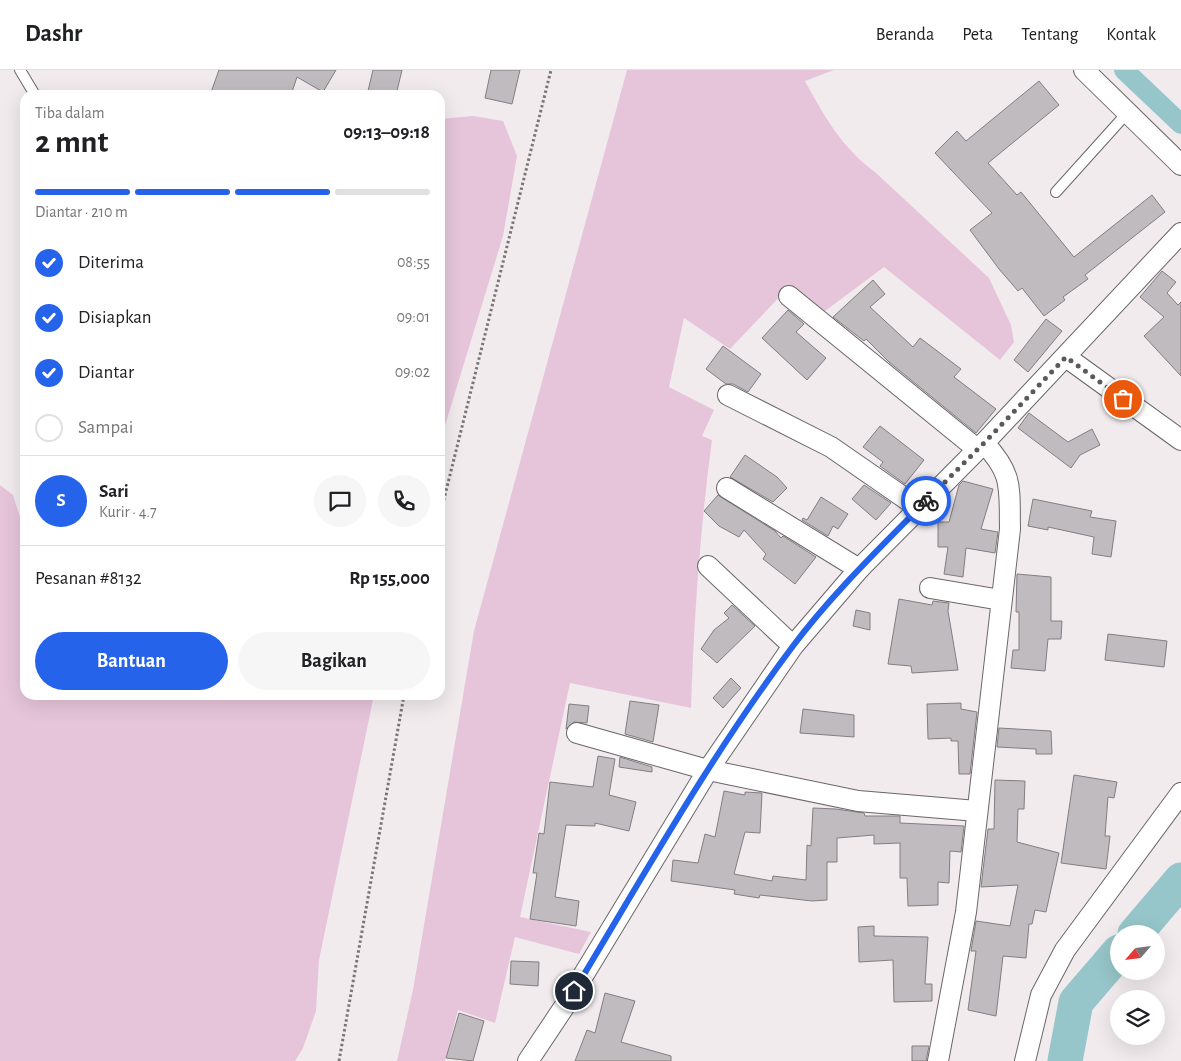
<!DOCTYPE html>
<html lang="id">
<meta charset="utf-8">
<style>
body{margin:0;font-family:"Alegreya Sans",sans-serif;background:#f6f6f6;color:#202124;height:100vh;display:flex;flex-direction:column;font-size:19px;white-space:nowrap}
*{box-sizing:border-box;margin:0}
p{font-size:16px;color:#757577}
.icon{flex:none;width:28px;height:28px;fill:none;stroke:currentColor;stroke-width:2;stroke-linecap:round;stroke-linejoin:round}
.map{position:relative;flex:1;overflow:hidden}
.sheet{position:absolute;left:20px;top:20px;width:425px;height:610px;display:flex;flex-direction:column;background:#fff;border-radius:15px;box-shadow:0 5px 20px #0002}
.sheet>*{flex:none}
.needle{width:32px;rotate:242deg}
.fabs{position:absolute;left:1110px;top:855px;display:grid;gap:10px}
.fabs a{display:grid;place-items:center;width:55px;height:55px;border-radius:50%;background:#fff;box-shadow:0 5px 20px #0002;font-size:25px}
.pin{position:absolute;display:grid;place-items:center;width:42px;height:42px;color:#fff;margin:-21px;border:2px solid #fff;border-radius:50%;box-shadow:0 1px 5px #0007}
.courier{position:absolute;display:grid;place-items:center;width:50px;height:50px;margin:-25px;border:4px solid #2563eb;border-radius:50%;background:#fff;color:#222;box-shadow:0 1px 6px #0007}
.head em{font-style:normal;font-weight:700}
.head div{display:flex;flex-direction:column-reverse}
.head{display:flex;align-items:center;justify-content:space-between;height:85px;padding:0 15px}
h1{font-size:32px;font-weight:700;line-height:38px}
.bar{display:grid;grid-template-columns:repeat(4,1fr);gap:8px 5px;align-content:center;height:60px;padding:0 15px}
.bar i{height:6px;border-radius:4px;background:#e0e0e0}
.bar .active{background:#2563eb}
.bar p{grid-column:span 4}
.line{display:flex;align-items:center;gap:12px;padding:0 15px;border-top:1px solid #e0e0e0}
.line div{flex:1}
.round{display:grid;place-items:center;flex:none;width:52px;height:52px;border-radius:26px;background:#f6f6f6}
ol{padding:0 15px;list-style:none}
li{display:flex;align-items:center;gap:15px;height:55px}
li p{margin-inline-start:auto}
li .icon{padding:5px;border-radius:50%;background:#2563eb;color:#fff;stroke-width:4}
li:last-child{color:#757577}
li i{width:28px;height:28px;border:2px solid #e0e0e0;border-radius:50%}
.action{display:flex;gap:10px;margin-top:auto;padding:10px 15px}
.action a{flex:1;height:58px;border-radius:30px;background:#2563eb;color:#fff;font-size:20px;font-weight:700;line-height:58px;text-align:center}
.action a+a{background:#f6f6f6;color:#202124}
header{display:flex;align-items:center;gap:30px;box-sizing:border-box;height:70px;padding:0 25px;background:#fff;border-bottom:1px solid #e0e0e0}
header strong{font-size:24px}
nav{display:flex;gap:28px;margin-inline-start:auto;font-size:18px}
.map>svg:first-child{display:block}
</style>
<header>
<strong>Dashr</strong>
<nav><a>Beranda</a><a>Peta</a><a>Tentang</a><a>Kontak</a></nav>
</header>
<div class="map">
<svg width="1181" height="991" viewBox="0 0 1181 991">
<rect width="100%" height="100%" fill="#f1ebee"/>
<g fill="#e6c5da">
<path d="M627,0H834L805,11C824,46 842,78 875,102L989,208L1011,255L1014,272L1000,290L884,197L821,244L787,219L730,279L684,248L669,317L714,340L702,366L712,370C700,459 694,548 691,638L570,613L520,847L591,862L579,884L515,867L495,953L458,940L445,991H397L413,920L474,561Z"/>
<path d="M473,46L503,51L517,86L503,166L440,372V49Z"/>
<path d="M0,415L13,425L25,463V625H374L319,890L316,941L303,978L295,991H0Z"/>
</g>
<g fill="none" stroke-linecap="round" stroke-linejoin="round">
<path stroke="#96c6c9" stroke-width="20" d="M1124,0L1181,54"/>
<g stroke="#96c6c9" stroke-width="35">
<path d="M1135,864L1181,810"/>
<path d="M1065,991L1076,932L1119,882"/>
</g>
</g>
<g fill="#c0bbbe" stroke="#837e81">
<path d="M219,0H336L323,22L297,7L291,25H210Z"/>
<path d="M373,0H402L396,25H367Z"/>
<path d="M491,0H520L512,34L485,28Z"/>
<path d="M1039,11L1059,35L988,93L1017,125L1021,122L1074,187L1152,125L1165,142L1085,205L1088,209L1063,227L1065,230L1044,246L1022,218L1018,221L999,199L970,160L992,143L935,83L957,61L966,71Z"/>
<path d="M1162,201L1176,212L1167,223L1178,235L1181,232V306L1144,266L1164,247L1140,227Z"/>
<path d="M873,210L885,224L870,237L913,277L920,268L961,299L954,307L996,339L976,363L889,292L866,269L864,271L833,247Z"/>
<path d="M788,240L804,254L796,262L826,288L807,310L762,268Z"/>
<path d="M1046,249L1062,261L1028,302L1014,290Z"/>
<path d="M723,276L761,304L748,322L733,314H726L706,299Z"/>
<path d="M1029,343L1068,372L1092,359L1100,375L1080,385L1071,398L1018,358Z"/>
<path d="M880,356L924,390L905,414L880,396L883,392L863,377Z"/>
<path d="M745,385L777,407L787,418L773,432L730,407Z"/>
<path d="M963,411L993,419L981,459L998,462L995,483L966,478L963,507L944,504L948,477H938V452H949L959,415Z"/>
<path d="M864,415L891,433L876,450L852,429Z"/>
<path d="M718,425L775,461L781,468L783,466L816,487L795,514L763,489L766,484L744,460L739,467L719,456L704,441Z"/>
<path d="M821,427L848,444L838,459L833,456L828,466L802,450L803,448L807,450Z"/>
<path d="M1033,429L1092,441L1090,447L1116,451L1111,487L1092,484L1094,467L1048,457V460L1028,456Z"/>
<path d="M1017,504L1051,507V551H1062L1061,569H1048L1045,601L1011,598L1013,580H1019V542H1016Z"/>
<path d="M899,529L932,535L933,531L949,533L948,541L958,600L912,603L911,596L888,594Z"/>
<path d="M732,535L755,556L717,593L701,579L714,560L729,548L724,543Z"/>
<path d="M856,540L870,543V560L853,556Z"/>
<path d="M1108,564L1167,571L1164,597L1105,590Z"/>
<path d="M731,608L741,618L723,638L713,628Z"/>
<path d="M630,631L659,635L653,672L625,664Z"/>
<path d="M961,633V639L977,642L970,704H959L958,671H951V668L928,669L927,634Z"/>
<path d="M569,634L589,636L587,653L574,652L566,659Z"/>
<path d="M803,639L854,645V667L800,663Z"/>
<path d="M999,658L1051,661L1052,684H1036V679L997,677Z"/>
<path d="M598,686L615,689L609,725L636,732L629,761L595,753V756L566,755L555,827L579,831L576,856L530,849L537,803H533L539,763L544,764L550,712L593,717Z"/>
<path d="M620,687L652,697V702L619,697Z"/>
<path d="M1074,705L1117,712L1114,728L1108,727L1105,766H1110L1106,799L1061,793Z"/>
<path d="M995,710L1025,711L1024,739H1018L1017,772L1059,783L1046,842L1035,840L1032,854H1029L1026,888L1003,886L996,946L968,940L976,881H971L976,851L1010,856L1018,815L981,817L988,759H994Z"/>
<path d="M724,721L745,725V722L762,723L760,763L745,762L734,804L772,811L773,806L806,810L807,775L811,776L813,738L836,739L864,743L865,746H900V753L964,756L961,782L950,781L949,813L938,812V835L908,836L907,808H900V773L874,774V765L837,768V792H827V830L812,831L760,825L759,828L734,824L735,820L671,811L673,790L698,793L705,764L715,767Z"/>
<path d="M874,856V866L928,867L925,914H932V931L894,932L893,890L859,892L858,857Z"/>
<path d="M511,891L539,892L538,916L510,914Z"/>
<path d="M605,923L635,931L621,972L671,986V991H575L587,960L595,963Z"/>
<path d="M459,943L484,951L473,991L446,988Z"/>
<path d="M912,976H929L926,991H912Z"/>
</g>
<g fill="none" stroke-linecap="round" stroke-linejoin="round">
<defs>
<g id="service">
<path d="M20,0L35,25"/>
<path d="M1056,122L1128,42"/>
</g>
<g id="minor">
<path d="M1084,0L1181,95"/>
<path d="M789,226L977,379"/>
<path d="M1066,287L1181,370"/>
<path d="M728,325L831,377L919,438"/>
<path d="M727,418L859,499"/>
<path d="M708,496L793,576"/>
<path d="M930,518L1001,530"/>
<path d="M577,663L708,700L858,731L977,741"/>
<path d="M528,991L564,937L708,700L793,576L859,499L984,373L1181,163"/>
<path d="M938,991L966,842L1010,459C1009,418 1014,405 984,373"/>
<path d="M1025,991L1041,925L1065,880L1181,723"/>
</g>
</defs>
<use href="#service" stroke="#6b6669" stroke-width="12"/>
<use href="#minor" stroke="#6b6669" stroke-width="22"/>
<g stroke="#797678" stroke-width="3" stroke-dasharray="2.5 2.5" stroke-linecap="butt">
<path d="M440,445L551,0"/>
<path d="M339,991L404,625"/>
</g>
<use href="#service" stroke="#fff" stroke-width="10"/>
<use href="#minor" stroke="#fff" stroke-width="20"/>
</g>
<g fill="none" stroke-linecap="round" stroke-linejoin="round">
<path stroke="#5c595b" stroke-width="5" stroke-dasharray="0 9" d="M926,431L984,373L1066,287L1123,329"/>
<path stroke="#2563eb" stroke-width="6" d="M574,921C644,805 711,685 793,576C832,524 880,478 926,431"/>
</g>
</svg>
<div class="fabs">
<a><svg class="needle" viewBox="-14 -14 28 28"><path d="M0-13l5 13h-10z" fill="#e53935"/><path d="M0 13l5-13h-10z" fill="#757577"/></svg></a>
<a><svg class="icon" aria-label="layers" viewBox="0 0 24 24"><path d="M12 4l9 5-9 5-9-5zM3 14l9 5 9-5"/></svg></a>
</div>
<div class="pin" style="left:1123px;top:329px;background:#ea580c"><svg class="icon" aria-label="bag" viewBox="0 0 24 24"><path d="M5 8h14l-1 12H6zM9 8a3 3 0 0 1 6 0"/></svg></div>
<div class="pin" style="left:574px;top:921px;background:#1f2937"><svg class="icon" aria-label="home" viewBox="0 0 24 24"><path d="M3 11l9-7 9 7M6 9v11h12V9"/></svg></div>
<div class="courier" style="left:926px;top:431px"><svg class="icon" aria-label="bike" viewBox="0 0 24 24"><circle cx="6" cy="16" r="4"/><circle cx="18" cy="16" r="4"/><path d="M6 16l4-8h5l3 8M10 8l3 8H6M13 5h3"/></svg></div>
<section class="sheet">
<div class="head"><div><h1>2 mnt</h1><p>Tiba dalam</p></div><em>09:13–09:18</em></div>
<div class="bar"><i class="active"></i><i class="active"></i><i class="active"></i><i></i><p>Diantar · 210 m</p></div>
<ol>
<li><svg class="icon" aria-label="check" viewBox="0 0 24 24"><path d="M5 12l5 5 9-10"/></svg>Diterima<p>08:55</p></li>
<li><svg class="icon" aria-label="check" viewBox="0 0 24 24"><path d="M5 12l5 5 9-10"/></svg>Disiapkan<p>09:01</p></li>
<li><svg class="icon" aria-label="check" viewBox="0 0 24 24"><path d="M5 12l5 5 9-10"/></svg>Diantar<p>09:02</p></li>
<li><i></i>Sampai</li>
</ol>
<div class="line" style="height:90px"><b class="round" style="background:#2563eb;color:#fff">S</b><div><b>Sari</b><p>Kurir · 4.7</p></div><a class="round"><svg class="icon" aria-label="chat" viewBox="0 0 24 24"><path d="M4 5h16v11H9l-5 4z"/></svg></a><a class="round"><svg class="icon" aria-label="phone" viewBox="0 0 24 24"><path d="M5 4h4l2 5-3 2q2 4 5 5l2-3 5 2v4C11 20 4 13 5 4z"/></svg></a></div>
<div class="line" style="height:65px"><div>Pesanan #8132</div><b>Rp 155,000</b></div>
<div class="action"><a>Bantuan</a><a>Bagikan</a></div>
</section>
</div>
